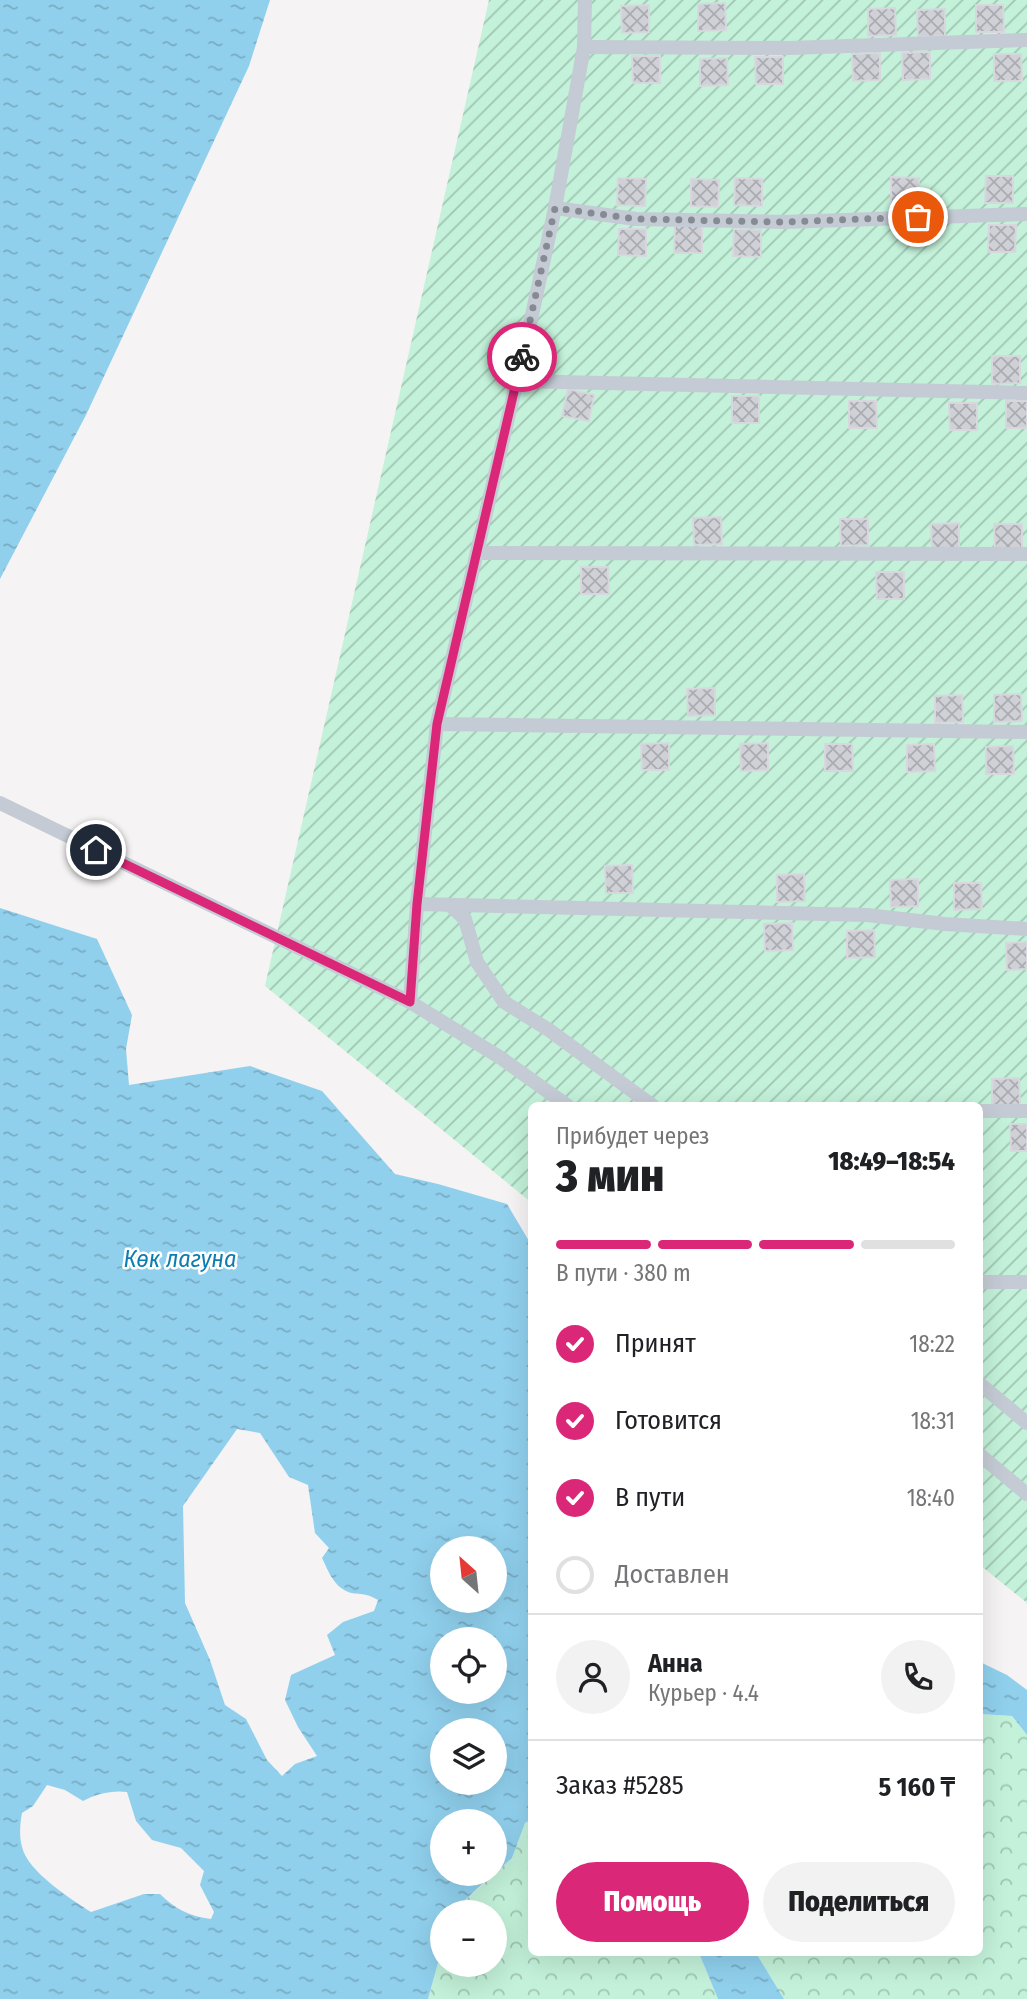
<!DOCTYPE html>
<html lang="ru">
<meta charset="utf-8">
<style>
body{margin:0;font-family:"Fira Sans Condensed",sans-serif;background:#f2f2f2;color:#202124;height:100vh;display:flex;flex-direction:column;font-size:26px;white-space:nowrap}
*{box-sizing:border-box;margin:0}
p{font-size:23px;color:#757577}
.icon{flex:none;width:38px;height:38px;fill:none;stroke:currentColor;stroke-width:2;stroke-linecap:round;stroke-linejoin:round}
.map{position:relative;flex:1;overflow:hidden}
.details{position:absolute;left:528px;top:1102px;width:455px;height:854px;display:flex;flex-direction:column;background:#fff;border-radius:10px;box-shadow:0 7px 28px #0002}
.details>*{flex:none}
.needle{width:46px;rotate:333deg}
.tools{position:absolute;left:430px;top:1536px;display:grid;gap:14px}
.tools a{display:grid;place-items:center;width:77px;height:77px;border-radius:50%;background:#fff;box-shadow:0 7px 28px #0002;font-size:35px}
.pin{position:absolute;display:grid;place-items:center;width:60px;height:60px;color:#fff;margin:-30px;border:4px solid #fff;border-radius:50%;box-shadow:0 2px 7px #0007}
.courier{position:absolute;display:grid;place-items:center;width:70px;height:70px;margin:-35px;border:5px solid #db2777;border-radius:50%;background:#fff;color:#222;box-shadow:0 2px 9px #0007}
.head em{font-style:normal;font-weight:800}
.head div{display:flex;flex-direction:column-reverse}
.head{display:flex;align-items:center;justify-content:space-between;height:119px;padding:0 28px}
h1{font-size:46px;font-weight:800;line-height:52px}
.bar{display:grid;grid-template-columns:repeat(4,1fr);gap:10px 7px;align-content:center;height:84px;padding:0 28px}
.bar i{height:9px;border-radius:5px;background:#e0e0e0}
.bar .on{background:#db2777}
.bar p{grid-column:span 4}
.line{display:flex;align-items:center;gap:18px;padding:0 28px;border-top:2px solid #e0e0e0}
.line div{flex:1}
.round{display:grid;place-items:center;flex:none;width:74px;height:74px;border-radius:37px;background:#f2f2f2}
ol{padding:0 28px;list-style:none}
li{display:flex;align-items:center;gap:21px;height:77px}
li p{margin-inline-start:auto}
li .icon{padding:7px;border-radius:50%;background:#db2777;color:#fff;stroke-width:4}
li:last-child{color:#757577}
li i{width:38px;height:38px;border:4px solid #e0e0e0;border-radius:50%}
.button{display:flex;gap:14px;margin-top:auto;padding:14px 28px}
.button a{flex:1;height:80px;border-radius:42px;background:#db2777;color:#fff;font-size:28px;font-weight:800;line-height:80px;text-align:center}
.button a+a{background:#f2f2f2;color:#202124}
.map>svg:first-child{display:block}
</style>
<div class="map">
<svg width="1027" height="1999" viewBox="0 0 1027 1999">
<defs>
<pattern id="forest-crowns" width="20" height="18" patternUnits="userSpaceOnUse" patternTransform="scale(1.75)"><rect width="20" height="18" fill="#c3f1d9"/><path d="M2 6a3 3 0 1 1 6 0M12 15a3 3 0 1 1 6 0" fill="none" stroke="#a0c6b3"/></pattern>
<pattern id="garden-furrows" width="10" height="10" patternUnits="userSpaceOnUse" patternTransform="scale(1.75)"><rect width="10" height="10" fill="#c3f1d9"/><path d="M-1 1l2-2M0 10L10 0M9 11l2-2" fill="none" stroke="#a0c6b3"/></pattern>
<pattern id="water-ripples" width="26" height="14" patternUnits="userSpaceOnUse" patternTransform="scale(1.75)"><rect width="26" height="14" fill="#90d0ed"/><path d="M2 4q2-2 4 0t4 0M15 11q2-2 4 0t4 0" fill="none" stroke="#78abc3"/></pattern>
<pattern id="building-cross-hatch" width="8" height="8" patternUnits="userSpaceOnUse" patternTransform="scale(1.75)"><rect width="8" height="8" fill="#cfd1d7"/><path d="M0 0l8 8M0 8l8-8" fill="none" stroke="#aaacb2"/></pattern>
</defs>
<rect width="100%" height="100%" fill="#f5f3f3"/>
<g fill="url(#forest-crowns)">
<path d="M980,1714L1012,1716L1027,1735V1999H784L756,1953H980Z"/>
<path d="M532,1819V1953H699L718,1999H428L443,1945V1965H495V1913H451L512,1858L525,1823Z"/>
</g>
<path fill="url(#garden-furrows)" d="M489,0H1027V1603L980,1565V1106H532V1203L265,986Z"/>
<g fill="url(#water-ripples)" fill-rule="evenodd">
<path d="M0,0H270L249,66L86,415L0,579Z"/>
<path d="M0,908L97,939L132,1015L126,1049L129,1085L250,1066L322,1091L395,1174L438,1184L507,1204L532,1246V1819L525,1823L512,1858L495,1873V1822H443V1874H493L451,1913H443V1945L428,1999H0ZM237,1429L260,1433L289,1477L308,1485L315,1533L329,1548L322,1558C328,1570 333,1585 346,1591C356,1596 364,1591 378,1600L374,1611L343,1622L327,1635L335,1655L291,1675L285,1700L298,1727L317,1756L295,1764L282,1776L267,1760L246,1719L225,1705L210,1660L185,1603L183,1506ZM443,1549H495V1601H443ZM443,1640H495V1692H443ZM443,1731H495V1783H443ZM47,1785L65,1790L83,1801C96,1794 112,1790 127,1792L136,1821L152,1840L181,1848L204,1871L200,1885L214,1912L211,1919C189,1916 175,1909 160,1894H144L91,1912C71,1899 28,1872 22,1847C19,1836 20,1824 22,1813L33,1806Z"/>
<path d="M980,1662L1007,1675L1027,1690V1735L1012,1716L980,1714Z"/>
<path d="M699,1953H756L784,1999H718Z"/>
</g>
<g fill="url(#building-cross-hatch)" stroke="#d7d8de" stroke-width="2">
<path d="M725,3L726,30L698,31V4Z"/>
<path d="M649,5V32L622,33L621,6Z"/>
<path d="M976,5H1003L1004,32H976Z"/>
<path d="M895,8L896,35L868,36V9Z"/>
<path d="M945,9V36L918,37L917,10Z"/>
<path d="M930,52V79L903,80L902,53Z"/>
<path d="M880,53V80L853,81L852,54Z"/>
<path d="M994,54H1021L1022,81H994Z"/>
<path d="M632,56H660V83H633Z"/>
<path d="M755,57H783V84H756Z"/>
<path d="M727,58L728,85L700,86V59Z"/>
<path d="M986,176H1013V203H985Z"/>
<path d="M891,177L919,178L918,205L891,204Z"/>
<path d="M618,178L646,179L645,206L617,205Z"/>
<path d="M735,178L762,179V206L734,205Z"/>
<path d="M691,179L719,180L718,207L691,206Z"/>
<path d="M989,225H1016L1015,252H988Z"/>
<path d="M675,226H702V253H674Z"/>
<path d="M619,229H646V256L618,255Z"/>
<path d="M734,229L761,230V257L733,256Z"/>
<path d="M992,356H1020V383L992,384Z"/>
<path d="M568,389L594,395L589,421L562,416Z"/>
<rect x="732" y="396" width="27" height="27"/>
<path d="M849,401H876L877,428H849Z"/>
<rect x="1006" y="401" width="21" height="27"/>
<path d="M949,403H977V430H950Z"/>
<path d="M721,517L722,544L694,545L693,518Z"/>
<path d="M840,519H868V545L841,546Z"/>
<path d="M959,523V550L932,551L931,524Z"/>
<path d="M994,524H1022V551L995,552Z"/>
<path d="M581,567H608L609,594H581Z"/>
<path d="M876,572H904V599H877Z"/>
<path d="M715,688V715L688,716L687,689Z"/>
<path d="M1021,694L1022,721L994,722V695Z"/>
<path d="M962,695L963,722L935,723V696Z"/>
<path d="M669,743V770H642L641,744Z"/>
<path d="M768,743V770L741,771L740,744Z"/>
<path d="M825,744H852L853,771H825Z"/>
<path d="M934,744L935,771L907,772V745Z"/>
<path d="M1013,746L1014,774H986V747Z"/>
<path d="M632,865L633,893H606L605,866Z"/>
<path d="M804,874L805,901L777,902V875Z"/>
<path d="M918,879V906L891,907L890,880Z"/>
<path d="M954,883H981L982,909L954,910Z"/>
<path d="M792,923L793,950L765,951L764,924Z"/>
<path d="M874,930L875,957L847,958V931Z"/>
<path d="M1027,942V969L1007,970L1006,943Z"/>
<path d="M1019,1078L1020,1105L992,1106V1079Z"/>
<path d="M1010,1124H1027V1151H1011Z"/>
</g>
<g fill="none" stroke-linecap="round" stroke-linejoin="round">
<g stroke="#c4cbd4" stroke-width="14">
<path d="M584,47L789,48L1027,40"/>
<path d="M555,208L636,219L784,222L1027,214"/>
<path d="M517,381L1027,393"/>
<path d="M477,553L1027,554"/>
<path d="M437,724L1027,732"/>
<path d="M0,803L410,1002L501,1058L568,1106"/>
<path d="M417,904L867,915L945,924L1027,929"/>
<path d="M452,907L465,919L477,962L504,1002L549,1030L653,1106"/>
<path d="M410,1002L417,904L437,724L532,315L555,208L584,47L585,0"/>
<path d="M980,1111H1027"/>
<path d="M980,1282H1027"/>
<path d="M980,1384L1027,1423"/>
<path d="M980,1455L1027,1494"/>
</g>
</g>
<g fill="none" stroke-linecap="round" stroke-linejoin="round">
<path stroke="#868b93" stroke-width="7" stroke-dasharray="0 12.6" d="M522,357L555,208L636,219L784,222L918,217"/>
<path stroke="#db2777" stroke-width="9" d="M96,850L410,1002L417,904L437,724L522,357"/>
</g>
<g text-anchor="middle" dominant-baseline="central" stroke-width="5" stroke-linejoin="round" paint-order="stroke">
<g font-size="24" font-style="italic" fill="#0c7eb1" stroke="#fff">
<text x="180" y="1259">Көк лагуна</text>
</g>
</g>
</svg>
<div class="tools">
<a><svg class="needle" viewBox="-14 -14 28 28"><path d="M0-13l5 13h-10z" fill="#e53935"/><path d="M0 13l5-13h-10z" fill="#757577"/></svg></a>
<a><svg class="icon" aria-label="locate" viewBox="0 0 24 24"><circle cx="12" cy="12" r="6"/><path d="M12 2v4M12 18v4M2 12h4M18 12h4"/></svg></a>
<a><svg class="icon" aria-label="layers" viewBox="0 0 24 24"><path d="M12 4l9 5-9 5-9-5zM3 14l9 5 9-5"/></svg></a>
<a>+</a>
<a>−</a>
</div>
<div class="pin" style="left:918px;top:217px;background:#ea580c"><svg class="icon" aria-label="bag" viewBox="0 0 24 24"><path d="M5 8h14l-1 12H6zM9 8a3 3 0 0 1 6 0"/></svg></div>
<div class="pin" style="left:96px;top:850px;background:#1f2937"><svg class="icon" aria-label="home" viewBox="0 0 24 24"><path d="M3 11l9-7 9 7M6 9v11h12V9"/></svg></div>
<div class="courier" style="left:522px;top:357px"><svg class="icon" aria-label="bike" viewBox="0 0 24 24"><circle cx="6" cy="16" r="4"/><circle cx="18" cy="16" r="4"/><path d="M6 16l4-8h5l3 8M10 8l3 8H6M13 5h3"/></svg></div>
<section class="details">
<div class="head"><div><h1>3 мин</h1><p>Прибудет через</p></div><em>18:49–18:54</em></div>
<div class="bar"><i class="on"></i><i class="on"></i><i class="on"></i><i></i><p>В пути · 380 m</p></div>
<ol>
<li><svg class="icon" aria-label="check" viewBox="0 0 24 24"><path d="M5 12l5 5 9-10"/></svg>Принят<p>18:22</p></li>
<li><svg class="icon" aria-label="check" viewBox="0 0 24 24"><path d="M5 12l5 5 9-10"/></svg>Готовится<p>18:31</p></li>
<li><svg class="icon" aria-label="check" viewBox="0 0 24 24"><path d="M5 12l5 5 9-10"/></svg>В пути<p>18:40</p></li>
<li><i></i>Доставлен</li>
</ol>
<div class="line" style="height:126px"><a class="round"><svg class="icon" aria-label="person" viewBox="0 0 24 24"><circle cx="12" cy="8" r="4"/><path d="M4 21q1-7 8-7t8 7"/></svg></a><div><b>Анна</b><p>Курьер · 4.4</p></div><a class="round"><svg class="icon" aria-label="phone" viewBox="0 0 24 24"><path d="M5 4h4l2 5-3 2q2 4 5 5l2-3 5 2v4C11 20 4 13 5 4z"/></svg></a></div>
<div class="line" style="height:91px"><div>Заказ #5285</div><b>5 160 ₸</b></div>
<div class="button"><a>Помощь</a><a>Поделиться</a></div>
</section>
</div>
